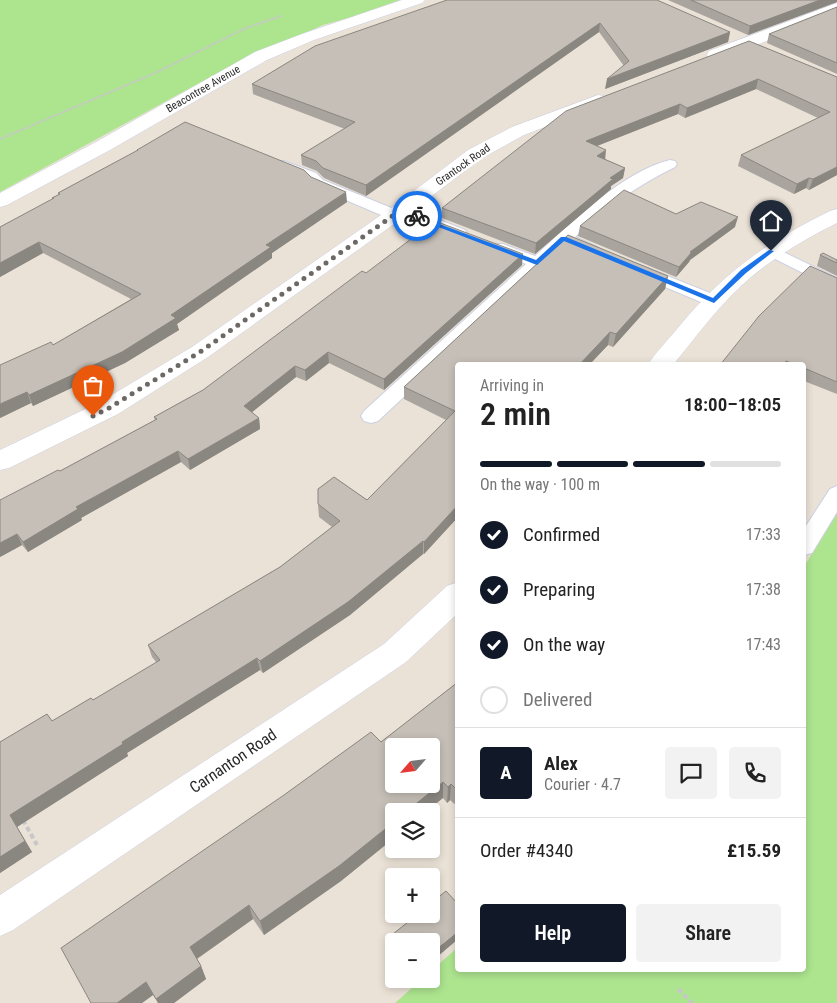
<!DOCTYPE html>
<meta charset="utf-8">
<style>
body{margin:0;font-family:"Roboto Condensed",sans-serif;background:#f2f2f2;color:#222;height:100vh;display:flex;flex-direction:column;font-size:19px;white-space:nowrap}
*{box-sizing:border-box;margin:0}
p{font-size:16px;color:#767676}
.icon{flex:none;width:28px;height:28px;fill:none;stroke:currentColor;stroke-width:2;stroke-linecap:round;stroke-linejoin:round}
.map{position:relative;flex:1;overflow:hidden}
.sheet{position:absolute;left:455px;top:362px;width:351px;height:610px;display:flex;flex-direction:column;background:#fff;border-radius:5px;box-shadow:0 2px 8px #0003}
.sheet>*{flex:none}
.needle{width:32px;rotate:242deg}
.controls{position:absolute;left:385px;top:738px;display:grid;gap:10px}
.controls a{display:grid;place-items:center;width:55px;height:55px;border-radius:5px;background:#fff;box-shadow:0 2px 8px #0003;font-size:25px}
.pin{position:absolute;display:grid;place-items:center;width:42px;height:42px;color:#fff;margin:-51px -21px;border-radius:50% 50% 50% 0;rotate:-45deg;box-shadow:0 0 5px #0007}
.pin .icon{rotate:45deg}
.courier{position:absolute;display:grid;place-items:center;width:50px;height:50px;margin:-25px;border:4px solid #1a73e8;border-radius:50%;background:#fff;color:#222;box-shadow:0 1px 6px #0007}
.overview em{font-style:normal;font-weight:600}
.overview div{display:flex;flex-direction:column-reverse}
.overview{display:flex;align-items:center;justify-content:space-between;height:85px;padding:0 25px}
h1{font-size:32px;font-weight:600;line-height:38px}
.bar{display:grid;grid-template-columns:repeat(4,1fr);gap:8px 5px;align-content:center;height:60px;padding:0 25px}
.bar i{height:6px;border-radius:4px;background:#e0e0e0}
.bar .active{background:#111827}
.bar p{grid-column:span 4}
.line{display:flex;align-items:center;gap:12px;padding:0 25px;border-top:1px solid #e0e0e0}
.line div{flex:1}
.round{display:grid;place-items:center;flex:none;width:52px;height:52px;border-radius:5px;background:#f2f2f2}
ol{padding:0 25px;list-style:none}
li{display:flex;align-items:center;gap:15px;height:55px}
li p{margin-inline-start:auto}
li .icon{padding:5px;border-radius:50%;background:#111827;color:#fff;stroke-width:4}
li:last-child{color:#767676}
li i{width:28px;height:28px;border:2px solid #e0e0e0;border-radius:50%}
.cta{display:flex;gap:10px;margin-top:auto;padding:10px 25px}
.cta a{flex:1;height:58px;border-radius:5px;background:#111827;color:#fff;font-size:20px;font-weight:600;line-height:58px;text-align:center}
.cta a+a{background:#f2f2f2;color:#222}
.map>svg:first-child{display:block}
</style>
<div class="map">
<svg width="837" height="1003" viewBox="0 0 837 1003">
<rect width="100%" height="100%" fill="#ebe2d7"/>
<g fill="#ade58f">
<path d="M0,0H400L352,17L323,25L223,70L0,192Z"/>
<path d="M837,511V1003H395L422,979H431V971L457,948L458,970H804V567Z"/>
</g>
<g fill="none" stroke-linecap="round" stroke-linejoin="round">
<defs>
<g id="lane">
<path d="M670,160L675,161L677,164L675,167C638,185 605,208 575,237L597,247L599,250L597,253H585L566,245L378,421L371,423L364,421L361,416L364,411L526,264L491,250L489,247L491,244H503L535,256C570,224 623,171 670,160Z"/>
<path d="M284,161L316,173L323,180L394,209L401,205L407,207L465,230L467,233L465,236L459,238L401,216L394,220L388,218L313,186L306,179L279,168L277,165L279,162Z"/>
<path d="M771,246L837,278V290L765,254L763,251L765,248Z"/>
<path d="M640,265L720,297L723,301L720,305L714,306L708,305L634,274L632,270L634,266Z"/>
<path d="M837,486V512L812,553L804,555V529L830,489Z"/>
</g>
<g id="street">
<path d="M402,0H425L422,3L314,40L267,60L110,150L7,205L0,207V193L96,142L255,52L302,34Z"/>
<path d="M837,3V13L721,59H709L707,55L709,51Z"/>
<path d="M598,95L604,96L607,100L604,104L524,135L482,158L408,214L208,357L118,414L9,468L0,470V450L100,402L192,347L394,206L468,150L512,127Z"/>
<path d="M837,209V223C803,240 769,260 741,286C715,310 695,338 673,365H648C656,352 667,341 677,329C723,273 765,243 830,211Z"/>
<path d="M458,582V613L406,662L13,930L0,936V895L384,644L447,586Z"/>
</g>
</defs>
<use href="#lane" stroke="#ccd0e1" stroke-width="2"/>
<use href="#street" stroke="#ccd0e1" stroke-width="1"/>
<path stroke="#c7c7c7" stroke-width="2" stroke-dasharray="2.5 1" stroke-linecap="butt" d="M0,139L155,73L246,28L281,16"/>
<g stroke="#c7c7c7" stroke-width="4" stroke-dasharray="5 3" stroke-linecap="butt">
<path d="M23,820L37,845"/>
<path d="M678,989L692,1003"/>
</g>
<use href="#lane" fill="#fff" fill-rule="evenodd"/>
<use href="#street" fill="#fff" fill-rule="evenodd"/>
</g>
<g fill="#a9a49d">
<path d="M447,0L730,32L728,42L605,89L624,66L599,32L366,196L324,178L317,171L302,165L301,155L345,129L253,94L252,84Z"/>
<path d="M668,0H837V2L748,35Z"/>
<path d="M837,7V74L767,43L769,34Z"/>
<path d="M749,41L837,77V175L809,190L806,188L794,194L738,166L741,155L818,118L756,89L685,118L678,114L597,146L605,159L625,168L623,178L611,186V189L535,254L442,218V208Z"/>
<path d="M137,150L311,177L347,202L272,253V258L177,324L179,330L125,363L33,406L31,403L0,418L53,345L131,299L43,253L0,277V227L53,199L52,198L58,195V193L137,151Z"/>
<path d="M676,214L735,227L690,260L689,262L676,277L578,236L580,226Z"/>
<path d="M568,235L668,276L665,289L613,347L608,345L589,365H458V517L424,554H423L350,615L263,673L260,670L127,753L128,756L17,827L32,852L0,873V742L47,714L52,721L91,698L93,700L157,663L152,657L148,645L280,567L332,527L319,517L318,504V489L334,477L367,500L446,420L404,399V387Z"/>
<path d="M820,255L837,260V276L817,266Z"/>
<path d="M522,265L384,390L329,363L306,381L296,377L251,413L259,418L260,429L190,470L181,462L81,518L82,520L28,552L22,545L0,557L60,471L155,420L154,417L203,390L366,273Z"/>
<path d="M837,278V394L804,381V365H720Z"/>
<path d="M458,682V807L450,800L447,803L443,798L394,811V838L341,881L264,935L253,919L197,959L201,966L206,979L174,1003H158L153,995L142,1003H91L381,742Z"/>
<path d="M458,904V939L431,962V941H394L393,942V934Z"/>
</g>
<g fill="#8a8680">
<path d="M820,0H837V2L748,35L750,26Z"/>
<path d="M600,23L599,32L366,196V185Z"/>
<path d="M730,32L728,42L605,89L607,79Z"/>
<path d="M758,79L756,89L685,118L687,108Z"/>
<path d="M680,104L678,114L584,151L586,141Z"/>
<path d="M606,150L605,161L597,156Z"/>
<path d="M837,167V175L809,190L813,179Z"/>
<path d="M625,168L623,178L611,186V189L535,254L536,243L610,178Z"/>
<path d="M809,178L806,188L794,194L797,184Z"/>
<path d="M346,192L347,202L272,253V258L177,324L179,330L125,363L33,406L29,395L171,315L266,245Z"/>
<path d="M738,217L735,227L690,260L689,262L676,277L679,267L690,252Z"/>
<path d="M39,242L43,253L0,277V263Z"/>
<path d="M523,254L522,265L384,390V379Z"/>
<path d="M668,276L665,289L613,347L616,334Z"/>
<path d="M610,332L608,345L589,365H579Z"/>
<path d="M328,352L329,363L306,381L305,370Z"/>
<path d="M295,366L296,377L246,417L244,406Z"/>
<path d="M27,392L31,403L0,418V404Z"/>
<path d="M259,418L260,429L190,470L188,459Z"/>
<path d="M178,451L181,462L81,518L82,520L28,552L23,542L76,507Z"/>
<path d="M458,505V517L424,554V542Z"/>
<path d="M17,534L22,545L0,557V543Z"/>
<path d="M423,541V554L350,615L263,673L260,661Z"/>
<path d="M257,658L260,670L127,753L128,756L17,827L32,852L0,873V857L10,815L122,742Z"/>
<path d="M443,782V798L427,811H407Z"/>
<path d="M451,784L450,800L447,803L448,787Z"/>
<path d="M394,822V838L341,881L264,935L260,921Z"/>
<path d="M249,905L253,919L195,960L190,947Z"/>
<path d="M458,932V939L431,962V954Z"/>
<path d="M201,966L206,979L174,1003H158L156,999Z"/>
<path d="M146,982L153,995L142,1003H117Z"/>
</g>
<g fill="#c5bfb7" stroke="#8a8680" fill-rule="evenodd">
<path d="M447,0H657L730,32L607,79L629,61L600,23L366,185L323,168L316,161L301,155L355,122L252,84L315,46Z"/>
<path d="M691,0H820L750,26Z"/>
<path d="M837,7V63L769,34Z"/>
<path d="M749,41L837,77V167L813,179L809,178L797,184L741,155L830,112L758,79L687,108L680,104L586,141L606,150L597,156L625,168L610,178L613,179L536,243L442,208L566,111Z"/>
<path d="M185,122L304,170L311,177L346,192L266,245L271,247L171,315L176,318L122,352L29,395L27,392L0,404V365L51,342L53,345L141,294L39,242L0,263V227L54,198H52L60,194L58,193L138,150H137Z"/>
<path d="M624,190L676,214L701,202L738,217L690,252H692L679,267L580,226Z"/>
<path d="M435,221L523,254L384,379L328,352L305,370L295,366L244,406L259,418L188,459L178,451L76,507L78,509L23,542L17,534L0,543V500L58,470L60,471L157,419L154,417L203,390L362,271L366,273Z"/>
<path d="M568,235L668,276L616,334L610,332L579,365H458V505L424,542L423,541L348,602L260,661L257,658L122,742L123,744L10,815L25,841L0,857V742L47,714L52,721L91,698L93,700L160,660L148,645L280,567L340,521L318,504V489L334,477L367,500L455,411L404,387Z"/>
<path d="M823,253L837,260V263L820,255Z"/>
<path d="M810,266L837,278V382L804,368V365H796L786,361L783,365H720L759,316Z"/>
<path d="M458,682V791L451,784L448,787L443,782L407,811H394V822L339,866L260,921L249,905L190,947L201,966L156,999L146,982L117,1003H91L61,948L284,795L371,732L381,742ZM394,746H431V784H394Z"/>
<path d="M446,891L458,904V932L431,954V941H398L393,934L418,914H431V903Z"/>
</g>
<path fill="#1a73e8" d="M415,215L536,260L561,237H566L713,298L741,270L769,250L774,251L746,273L714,303L564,241L537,265L415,218Z"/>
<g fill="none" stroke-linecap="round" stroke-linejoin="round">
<path stroke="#6c6865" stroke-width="5" stroke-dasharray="0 9" d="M93,416L109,408L200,352L401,210L417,216"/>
</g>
<g text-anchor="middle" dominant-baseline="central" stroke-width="5" stroke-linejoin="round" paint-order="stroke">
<g font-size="11" fill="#272727" stroke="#fff">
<text transform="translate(203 89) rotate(-30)">Beacontree Avenue</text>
<text transform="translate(463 165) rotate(-35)">Grantock Road</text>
</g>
<g font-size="16" fill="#272727" stroke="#fff">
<text transform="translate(233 761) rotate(-34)">Carnanton Road</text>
</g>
</g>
</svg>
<div class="controls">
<a><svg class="needle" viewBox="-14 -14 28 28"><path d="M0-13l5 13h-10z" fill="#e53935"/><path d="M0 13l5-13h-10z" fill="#767676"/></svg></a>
<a><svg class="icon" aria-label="layers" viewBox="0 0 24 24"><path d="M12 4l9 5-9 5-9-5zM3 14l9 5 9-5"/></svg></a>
<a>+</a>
<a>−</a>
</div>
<div class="pin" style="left:93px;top:416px;background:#ea580c"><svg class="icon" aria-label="bag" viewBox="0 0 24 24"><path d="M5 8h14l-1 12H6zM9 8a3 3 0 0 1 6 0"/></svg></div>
<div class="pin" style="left:771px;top:251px;background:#1f2937"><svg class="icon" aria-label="home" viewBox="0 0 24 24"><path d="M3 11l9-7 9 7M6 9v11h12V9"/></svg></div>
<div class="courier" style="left:417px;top:216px"><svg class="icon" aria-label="bike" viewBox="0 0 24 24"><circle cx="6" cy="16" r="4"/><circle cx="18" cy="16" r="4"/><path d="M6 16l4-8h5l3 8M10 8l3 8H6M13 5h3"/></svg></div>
<section class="sheet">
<div class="overview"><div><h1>2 min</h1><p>Arriving in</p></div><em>18:00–18:05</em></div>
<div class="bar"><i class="active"></i><i class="active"></i><i class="active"></i><i></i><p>On the way · 100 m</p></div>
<ol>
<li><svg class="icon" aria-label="check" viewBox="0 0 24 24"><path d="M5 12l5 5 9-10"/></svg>Confirmed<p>17:33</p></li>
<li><svg class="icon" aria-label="check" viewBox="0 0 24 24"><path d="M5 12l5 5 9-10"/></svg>Preparing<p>17:38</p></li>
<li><svg class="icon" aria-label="check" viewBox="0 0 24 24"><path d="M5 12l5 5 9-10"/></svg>On the way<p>17:43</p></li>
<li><i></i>Delivered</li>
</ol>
<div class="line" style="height:90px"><b class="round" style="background:#111827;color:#fff">A</b><div><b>Alex</b><p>Courier · 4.7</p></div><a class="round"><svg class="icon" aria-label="chat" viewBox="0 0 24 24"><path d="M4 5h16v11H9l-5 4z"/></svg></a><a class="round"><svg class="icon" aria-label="phone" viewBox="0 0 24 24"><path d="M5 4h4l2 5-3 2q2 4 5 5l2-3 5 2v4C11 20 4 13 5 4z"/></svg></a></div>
<div class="line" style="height:65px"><div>Order #4340</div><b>£15.59</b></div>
<div class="cta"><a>Help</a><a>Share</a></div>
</section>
</div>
